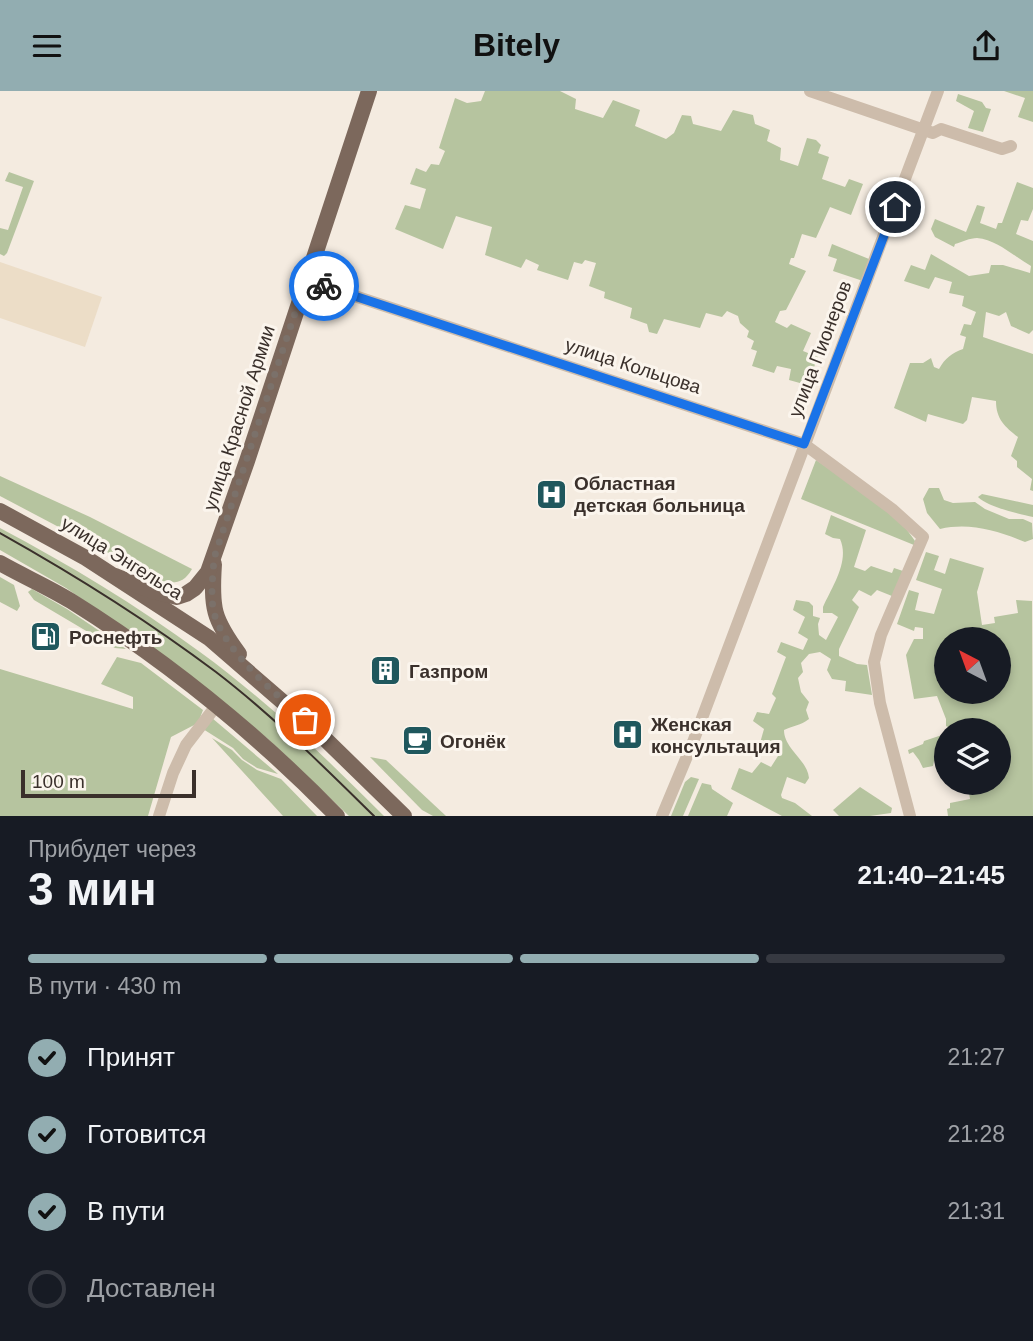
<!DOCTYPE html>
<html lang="ru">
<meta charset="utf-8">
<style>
body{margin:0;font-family:Arial,sans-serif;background:#242831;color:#f1f3f6;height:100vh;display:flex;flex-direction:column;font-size:26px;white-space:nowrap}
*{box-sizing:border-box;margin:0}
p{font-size:23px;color:#9ea1a6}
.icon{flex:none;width:38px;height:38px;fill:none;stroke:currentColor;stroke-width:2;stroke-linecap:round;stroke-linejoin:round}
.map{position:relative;height:725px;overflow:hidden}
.side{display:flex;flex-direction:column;background:#171b24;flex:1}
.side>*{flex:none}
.needle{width:46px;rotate:319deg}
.controls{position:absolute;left:934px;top:536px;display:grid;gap:14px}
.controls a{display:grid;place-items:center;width:77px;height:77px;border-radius:50%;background:#171b24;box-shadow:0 4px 10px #0003;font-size:35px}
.scale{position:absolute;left:21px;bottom:18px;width:175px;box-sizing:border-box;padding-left:7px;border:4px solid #3a302b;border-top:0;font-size:19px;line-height:24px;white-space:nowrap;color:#3a302b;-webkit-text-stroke:5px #fbf5ed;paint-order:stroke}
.pin{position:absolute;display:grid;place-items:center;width:60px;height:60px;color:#fff;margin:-30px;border:4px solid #fff;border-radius:50%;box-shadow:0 2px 7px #0007}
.courier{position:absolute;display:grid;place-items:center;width:70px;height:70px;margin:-35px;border:5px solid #1a73e8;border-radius:50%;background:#fff;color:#222;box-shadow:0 2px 9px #0007}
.overview em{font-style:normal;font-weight:700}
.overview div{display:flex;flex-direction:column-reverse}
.overview{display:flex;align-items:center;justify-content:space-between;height:119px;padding:0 28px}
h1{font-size:46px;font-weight:700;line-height:52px}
.bar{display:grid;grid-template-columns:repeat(4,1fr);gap:10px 7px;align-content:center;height:84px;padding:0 28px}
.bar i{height:9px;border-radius:5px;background:#363941}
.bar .on{background:#92adb1}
.bar p{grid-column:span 4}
ol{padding:0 28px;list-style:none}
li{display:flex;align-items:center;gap:21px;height:77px}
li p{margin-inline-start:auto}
li .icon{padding:7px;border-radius:50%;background:#92adb1;color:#111;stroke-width:4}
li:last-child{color:#9ea1a6}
li i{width:38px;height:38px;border:4px solid #363941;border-radius:50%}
header{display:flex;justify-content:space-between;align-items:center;height:91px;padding:0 28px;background:#92adb1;color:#111;font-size:32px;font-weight:700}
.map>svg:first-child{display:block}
</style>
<header><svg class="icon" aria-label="menu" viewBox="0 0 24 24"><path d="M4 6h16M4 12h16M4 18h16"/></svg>Bitely<svg class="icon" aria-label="share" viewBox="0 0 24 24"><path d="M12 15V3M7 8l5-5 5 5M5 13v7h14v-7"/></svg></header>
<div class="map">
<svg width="1033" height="725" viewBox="0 0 1033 725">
<rect width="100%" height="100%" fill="#f4ebe0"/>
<g fill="#b6c49f" fill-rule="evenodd">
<path d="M485,0H560L576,8L575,18L603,27L613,9L640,19L635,35L666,48L674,42L682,24L691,25L693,33L721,40L733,19L753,24L755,33L770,39L767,50L781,57L780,69L798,75L807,47L816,49L821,54L818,62L829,66L822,88L845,96L849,88L863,93L851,124L830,116L816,147L802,143L794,167H791L789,173L806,180L786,219L780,220L775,231L787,237L791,233L811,242L803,260L818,266L807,294L789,289L791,278L777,275L774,282L752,275L757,260L751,258L754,250L747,246L749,240L740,232L738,225L727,220L722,226L706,222L700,237L664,228L657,243L649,241L647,233L630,227L632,217L604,207L605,201L589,195L596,172L585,169L582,173L574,171L568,189L537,179L539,174L526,168L521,177L485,164L492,136L456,125L443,158L395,138L405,114L420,118L426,98L410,93L416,77L426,81L431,73L439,74L445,60L439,57L455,7L467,12L481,10Z"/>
<path d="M1004,0H1033V31L1018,26L1025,7Z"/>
<path d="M958,3L982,11L986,17L991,18L983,41L968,37L974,20L956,10Z"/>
<path d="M9,81L34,90L7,162L4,165L0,163V137L8,139L23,96L5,90Z"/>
<path d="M1017,91L1033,97V118L1028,130L1021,129L1016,143L1033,150V239L1029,243L1011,235L1006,221L999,225L986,221L983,246L1033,263V400L1030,399L1032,388L1017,376V370L1011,365L1018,346C1005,336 996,328 996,310L972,306L967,329L963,333L928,323L926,331L894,317L910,272H923L931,267L934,276L939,278C945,267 952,262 963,258L966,246L960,244L964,233L971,234L976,221L962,215L964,205L949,202L952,191L935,186L929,198L904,190L911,174L925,179L931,163L969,185L989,182L991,174H1003L1030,182L1031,175C1013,165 998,149 977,147C970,147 962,151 955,153L954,156L935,146L931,138L935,128L966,141L977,114L985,116L980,132L996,138L998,132H1002Z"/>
<path d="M832,153L874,170L866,191L833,180L837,168L828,165Z"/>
<path d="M816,369C850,392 892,415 915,450L914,454L801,408Z"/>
<path d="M0,385L90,426L192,478C184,492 175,493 161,490L0,405Z"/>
<path d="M929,397H939L944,409L953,412L975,411L985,418L1009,428H1023L1032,432L1033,448L1025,451C998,440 970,431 940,438L927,422L923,408Z"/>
<path d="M982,403L1033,414V426C1019,423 988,416 978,406Z"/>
<path d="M831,424L866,439L854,476L865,480L871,475L892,482L894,477L903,480L892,505L877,499L871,505L859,499L852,509L859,516L839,558V565L857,573L867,574L872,604L845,600L846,590L832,588L827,579L831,568L820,561L809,563L801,572L803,581L798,587L801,601L809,611L806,619L809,628C800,635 794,634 784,639C784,658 807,668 809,687L805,693L787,686L781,704L782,707L795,712L812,725H782L731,698L739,677L752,682L761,671L771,676L778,665L760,652L764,638L753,630L757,621L769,623L776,607L772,603L786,566L777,561L781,551L803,559L808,548L798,542L805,526L793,519L796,509L809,511L813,515V525L820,527L818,533L819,544L826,549L838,526L832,522H823V516C832,496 850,470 840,448L833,447L825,443Z"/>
<path d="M0,437C70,474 136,514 200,561C266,609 326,667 384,725H349L268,648L122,536L66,497L0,459Z"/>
<path d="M926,461L939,465L934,479L945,483L950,467L984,477L977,501L982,534L995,532L994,526L1018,522L1016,509L1032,510L1033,725H948L947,718L950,717V712L970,708L967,691H999V639H954L946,635V628L937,605L914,608L906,564L914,548H923V537L915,536L914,540L897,533L909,499L919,502L915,519L934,523L942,498L916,489ZM947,548H999V600H947Z"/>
<path d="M0,486L14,494L20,515L17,520L0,511Z"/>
<path d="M32,498L67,518L126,558L115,557L34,509L28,501Z"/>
<path d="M117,566L141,572L203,619L198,632L171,646L148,725H0V578L133,618V606L101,593Z"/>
<path d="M212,627L278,683L257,677L243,668L233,657L203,638Z"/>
<path d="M942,644L947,655V677L934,670L933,675L923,677L919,669L913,661L909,663L908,659L923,653L924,650Z"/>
<path d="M212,647L232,659L242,669L257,679L281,688L317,725H283Z"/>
<path d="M370,666L386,669L446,725H433L422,719Z"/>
<path d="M691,686L699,688L683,725H671L685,691Z"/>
<path d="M702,692L711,694L712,698L733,712L727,725H688Z"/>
<path d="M860,696L892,717L891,722L870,725H839L833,719Z"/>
</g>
<path fill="#ecddc7" d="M0,171L102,206L85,256L0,227Z"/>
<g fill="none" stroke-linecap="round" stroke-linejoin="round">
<g stroke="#cdbcab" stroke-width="12">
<path d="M810,0L933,42L941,38L1002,58L1011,55"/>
<path d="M306,189L804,353L892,418L923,446L881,544L874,571L880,612L910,725"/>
<path d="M159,725L173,682L186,654L216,615"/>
<path d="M662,725L693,651L938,0"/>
</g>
<g stroke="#7c685c" stroke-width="16">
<path d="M0,420L86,467L209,547L321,644L404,725"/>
<path d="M0,472C23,485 48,496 71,510C167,570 258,644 337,725"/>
<path d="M214,473C211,517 213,528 239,563"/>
<path d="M115,485L152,500L177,506L186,503L195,497L208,481L247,370L369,0"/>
</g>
<path stroke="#3a302b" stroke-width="2" d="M0,442C75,484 147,529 216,581C272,624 323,675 374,725"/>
</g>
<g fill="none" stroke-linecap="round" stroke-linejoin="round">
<path stroke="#7b716a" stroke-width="7" stroke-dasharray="0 12.6" d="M305,629C276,603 225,561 214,522C210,505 213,485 214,467L306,189L324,195"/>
<path stroke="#1a73e8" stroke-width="9" d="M324,195L804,353L895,116"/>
</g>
<defs>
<symbol id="hospital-square" viewBox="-11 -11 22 22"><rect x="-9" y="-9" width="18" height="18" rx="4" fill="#1f575d" stroke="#fbf5ed"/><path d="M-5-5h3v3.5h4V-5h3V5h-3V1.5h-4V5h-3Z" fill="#fff"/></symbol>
<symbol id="fuel-square" viewBox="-11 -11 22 22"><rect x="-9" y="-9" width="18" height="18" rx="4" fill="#1f575d" stroke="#fbf5ed"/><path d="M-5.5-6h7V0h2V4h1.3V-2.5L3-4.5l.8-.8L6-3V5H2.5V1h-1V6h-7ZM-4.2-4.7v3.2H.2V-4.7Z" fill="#fff"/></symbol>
<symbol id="building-square" viewBox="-11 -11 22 22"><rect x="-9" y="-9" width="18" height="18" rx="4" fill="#1f575d" stroke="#fbf5ed"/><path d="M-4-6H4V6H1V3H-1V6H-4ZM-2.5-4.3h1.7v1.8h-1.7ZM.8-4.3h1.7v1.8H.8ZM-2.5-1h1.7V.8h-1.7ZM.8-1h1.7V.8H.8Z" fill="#fff"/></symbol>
<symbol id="cafe-square" viewBox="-11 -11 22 22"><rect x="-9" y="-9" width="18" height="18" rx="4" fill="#1f575d" stroke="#fbf5ed"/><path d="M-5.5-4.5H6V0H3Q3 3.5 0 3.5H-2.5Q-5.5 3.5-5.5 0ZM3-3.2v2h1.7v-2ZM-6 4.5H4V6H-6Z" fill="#fff"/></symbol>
</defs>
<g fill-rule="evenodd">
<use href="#hospital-square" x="534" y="386" width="35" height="35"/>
<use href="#fuel-square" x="28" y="528" width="35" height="35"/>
<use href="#building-square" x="368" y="562" width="35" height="35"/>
<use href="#hospital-square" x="610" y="626" width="35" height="35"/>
<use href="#cafe-square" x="400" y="632" width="35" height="35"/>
</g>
<g text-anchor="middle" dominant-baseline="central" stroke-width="6" stroke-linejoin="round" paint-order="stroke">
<g font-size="19" fill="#3a302b" stroke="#fbf5ed">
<text transform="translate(820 258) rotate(-69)">улица Пионеров</text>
<text transform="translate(633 275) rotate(18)">улица Кольцова</text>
<text transform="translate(239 327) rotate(-72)">улица Красной Армии</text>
<text transform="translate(122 467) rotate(32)">улица Энгельса</text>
</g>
<g font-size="19" font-weight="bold" fill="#3a302b" stroke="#fbf5ed" text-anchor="start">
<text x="574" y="392">Областная<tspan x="574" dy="22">детская больница</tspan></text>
<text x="69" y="546">Роснефть</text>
<text x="409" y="580">Газпром</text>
<text x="651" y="633">Женская<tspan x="651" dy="22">консультация</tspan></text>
<text x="440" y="650">Огонёк</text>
</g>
</g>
</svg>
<div class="controls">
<a><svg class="needle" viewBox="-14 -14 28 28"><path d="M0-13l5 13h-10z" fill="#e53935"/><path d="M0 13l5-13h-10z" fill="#9ea1a6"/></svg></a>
<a><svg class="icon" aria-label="layers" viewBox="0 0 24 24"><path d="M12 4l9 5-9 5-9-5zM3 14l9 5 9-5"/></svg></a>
</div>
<div class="scale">100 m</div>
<div class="pin" style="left:305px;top:629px;background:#ea580c"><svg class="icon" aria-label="bag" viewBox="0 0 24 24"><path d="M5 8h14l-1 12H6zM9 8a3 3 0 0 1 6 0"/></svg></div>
<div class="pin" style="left:895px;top:116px;background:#1f2937"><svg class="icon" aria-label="home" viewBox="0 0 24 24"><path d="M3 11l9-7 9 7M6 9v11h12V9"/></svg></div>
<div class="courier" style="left:324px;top:195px"><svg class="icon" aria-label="bike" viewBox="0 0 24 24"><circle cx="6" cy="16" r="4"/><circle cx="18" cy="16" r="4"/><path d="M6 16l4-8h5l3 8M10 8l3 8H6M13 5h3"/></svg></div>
</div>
<section class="side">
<div class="overview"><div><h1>3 мин</h1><p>Прибудет через</p></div><em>21:40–21:45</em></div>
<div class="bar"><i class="on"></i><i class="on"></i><i class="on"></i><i></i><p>В пути · 430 m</p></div>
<ol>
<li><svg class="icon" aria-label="check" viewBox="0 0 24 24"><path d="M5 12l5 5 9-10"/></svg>Принят<p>21:27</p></li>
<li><svg class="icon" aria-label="check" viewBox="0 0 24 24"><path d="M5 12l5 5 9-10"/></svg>Готовится<p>21:28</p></li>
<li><svg class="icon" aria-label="check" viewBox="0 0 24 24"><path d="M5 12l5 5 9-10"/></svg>В пути<p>21:31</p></li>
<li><i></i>Доставлен</li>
</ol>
</section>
